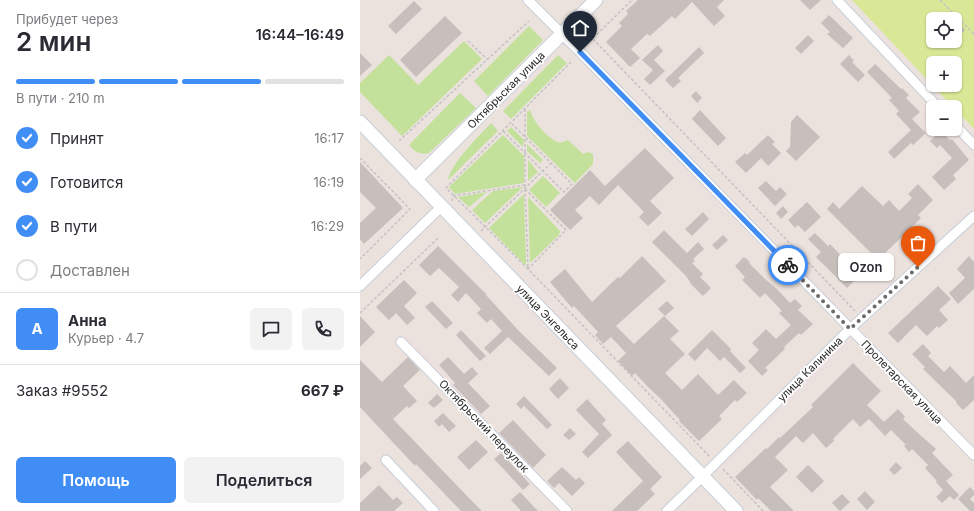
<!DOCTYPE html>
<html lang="ru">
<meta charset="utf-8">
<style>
body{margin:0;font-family:Inter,sans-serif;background:#f2f2f3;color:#2b2b33;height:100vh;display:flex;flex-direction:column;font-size:15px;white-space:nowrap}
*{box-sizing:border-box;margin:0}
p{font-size:13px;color:#7c7c81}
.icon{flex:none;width:22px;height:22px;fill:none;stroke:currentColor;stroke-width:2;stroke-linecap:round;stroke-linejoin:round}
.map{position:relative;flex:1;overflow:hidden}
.sheet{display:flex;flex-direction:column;background:#fff;width:360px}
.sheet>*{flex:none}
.buttons{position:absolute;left:566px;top:12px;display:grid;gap:8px}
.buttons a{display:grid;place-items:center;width:36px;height:36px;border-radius:6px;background:#fff;box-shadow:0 1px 3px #0004;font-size:20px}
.pin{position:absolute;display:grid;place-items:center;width:34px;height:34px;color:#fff;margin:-41px -17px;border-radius:50% 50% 50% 0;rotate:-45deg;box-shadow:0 0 4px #0007}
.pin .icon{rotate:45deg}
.courier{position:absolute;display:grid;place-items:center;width:40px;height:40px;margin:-20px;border:3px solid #408df5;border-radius:50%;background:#fff;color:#222;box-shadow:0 1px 5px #0007}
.bubble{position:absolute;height:28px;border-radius:6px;background:#fff;box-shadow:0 1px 3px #0004;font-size:13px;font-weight:600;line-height:28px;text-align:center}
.head em{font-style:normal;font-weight:600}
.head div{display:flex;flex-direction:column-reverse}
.head{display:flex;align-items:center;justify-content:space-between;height:68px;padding:0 16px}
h1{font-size:26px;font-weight:600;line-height:30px}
.bar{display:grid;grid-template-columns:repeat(4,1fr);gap:6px 4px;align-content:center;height:48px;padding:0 16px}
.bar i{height:5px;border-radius:3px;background:#e1e1e2}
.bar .selected{background:#408df5}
.bar p{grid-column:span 4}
.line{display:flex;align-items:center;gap:10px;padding:0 16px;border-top:1px solid #e1e1e2}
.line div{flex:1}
.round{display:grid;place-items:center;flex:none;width:42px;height:42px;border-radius:6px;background:#f2f2f3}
ol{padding:0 16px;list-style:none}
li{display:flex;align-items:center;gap:12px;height:44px}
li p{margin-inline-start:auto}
li .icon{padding:4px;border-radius:50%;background:#408df5;color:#fff;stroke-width:4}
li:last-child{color:#7c7c81}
li i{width:22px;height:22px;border:2px solid #e1e1e2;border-radius:50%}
.primary-button{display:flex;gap:8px;margin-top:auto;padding:8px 16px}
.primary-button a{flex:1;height:46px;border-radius:6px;background:#408df5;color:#fff;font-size:16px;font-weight:600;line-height:46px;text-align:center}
.primary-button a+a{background:#f2f2f3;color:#2b2b33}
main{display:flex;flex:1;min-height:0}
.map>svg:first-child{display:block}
</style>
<main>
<section class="sheet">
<div class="head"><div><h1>2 мин</h1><p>Прибудет через</p></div><em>16:44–16:49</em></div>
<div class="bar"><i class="selected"></i><i class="selected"></i><i class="selected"></i><i></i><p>В пути · 210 m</p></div>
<ol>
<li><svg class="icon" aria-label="check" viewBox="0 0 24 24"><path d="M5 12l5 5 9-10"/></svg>Принят<p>16:17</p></li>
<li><svg class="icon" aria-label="check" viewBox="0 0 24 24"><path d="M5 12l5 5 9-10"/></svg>Готовится<p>16:19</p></li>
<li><svg class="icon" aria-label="check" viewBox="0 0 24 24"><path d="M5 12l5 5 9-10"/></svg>В пути<p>16:29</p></li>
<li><i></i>Доставлен</li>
</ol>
<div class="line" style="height:72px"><b class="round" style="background:#408df5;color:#fff">А</b><div><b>Анна</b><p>Курьер · 4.7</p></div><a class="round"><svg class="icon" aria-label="chat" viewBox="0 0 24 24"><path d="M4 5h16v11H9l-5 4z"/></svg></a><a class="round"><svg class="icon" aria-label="phone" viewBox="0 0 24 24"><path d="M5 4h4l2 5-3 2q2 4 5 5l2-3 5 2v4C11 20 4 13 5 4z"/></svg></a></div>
<div class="line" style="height:52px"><div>Заказ #9552</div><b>667 ₽</b></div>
<div class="primary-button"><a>Помощь</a><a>Поделиться</a></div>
</section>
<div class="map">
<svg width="614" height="511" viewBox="0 0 614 511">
<rect width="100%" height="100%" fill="#ece2dd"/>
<g fill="#c3e19a">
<path d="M169,26L183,40L128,96L114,81Z"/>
<path d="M104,41L122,59L42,136L0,92V83L29,55L58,85Z"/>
<path d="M198,55L207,63L151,119L143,111Z"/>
<path d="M100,93L116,108L69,153C60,155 55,152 49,145Z"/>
<path d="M170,110C174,123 187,138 200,143L208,140L223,154L228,152L233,154V164L215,183L167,136V112Z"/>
<path d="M131,123L138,131L88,180C91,163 118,137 131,123Z"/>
<path d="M151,127L164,140L163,147L147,131Z"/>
<path d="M143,135L164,156V183L95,194L89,187Z"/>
<path d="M167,144L183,160L180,163L167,151Z"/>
<path d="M168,160L178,172L168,181Z"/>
<path d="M183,176L200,193L186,207L169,190Z"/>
<path d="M163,187L125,223L112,210L133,191Z"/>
<path d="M127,192L109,207L98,197Z"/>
<path d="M164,194L166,266L129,228Z"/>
<path d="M168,197L200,231L199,235L170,263Z"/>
</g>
<path fill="#d9e896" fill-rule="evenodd" d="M492,0H614V129L595,109V107H593ZM573,19H595V41H573ZM573,63H595V85H573Z"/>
<g fill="#c7bfbc">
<path d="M278,0H364L357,7L365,16L354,26L332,2L315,19L312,16L290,36L287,34L271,49L280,58L270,67L246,42L262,26L259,23L268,14L266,11Z"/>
<path d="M440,0H461L450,10Z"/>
<path d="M54,1L62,9L36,34L28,26Z"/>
<path d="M469,15L493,38L483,48L467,34L470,32L461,23Z"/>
<path d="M85,16L102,33L56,77L40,60Z"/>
<path d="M595,20L605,30L595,39Z"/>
<path d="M448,35L454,41L441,54L435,48Z"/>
<path d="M298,45L303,51L294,60L305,71L290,85L284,79L293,70L282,60Z"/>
<path d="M339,47L344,53L318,78L321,81L313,88L305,80Z"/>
<path d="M0,53L12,65L0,76Z"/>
<path d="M489,55L494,61L492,62L505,75L498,82L480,64Z"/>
<path d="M515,64L541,89L542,88L549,95L546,98L560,112L552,119L566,133L553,145L551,143L534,159L528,152L551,130L536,114L539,111L529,100L532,98L507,72Z"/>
<path d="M336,91L342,98L337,103L331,96Z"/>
<path d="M340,110L366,138L358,146L332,119Z"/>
<path d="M437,115L460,137L436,161L426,151L430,147L431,122Z"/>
<path d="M581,131L590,140L592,139L609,160L593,175L596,179L584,190L572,177L592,158L580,145L577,148L570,141Z"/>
<path d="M408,135L415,142L412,144L421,153L408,166L401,158L386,173L375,162L385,153L387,155Z"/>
<path d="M285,148L314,178L290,201L302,213L288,226L279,217L284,212L258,185L239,205L230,196L215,210L223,218L210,230L190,210L230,170L245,186Z"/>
<path d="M0,162L43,208L4,244L0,239V223L16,208L0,192Z"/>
<path d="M406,181L416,191L420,187L427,194L415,206L398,188Z"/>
<path d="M558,184L573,200L558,215L561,218L518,260L467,209L473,202L479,209L502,186L523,206L529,200L539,211L552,198L548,194Z"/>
<path d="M447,202L461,217L445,232L438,225L435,228L428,220Z"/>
<path d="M423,206L428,212L421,219L416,213Z"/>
<path d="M343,212L349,219L332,236L325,229Z"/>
<path d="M304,230L327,253L338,242L344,249L333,259L335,261L332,263L343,274L340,277L351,288L343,296L332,285L326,276L292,242Z"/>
<path d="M455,233L468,246L470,244L492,267L491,269L499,276L487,288L456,257L461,252L448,239Z"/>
<path d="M363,235L368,240L357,250L352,245Z"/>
<path d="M78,246L127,295H126L159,331L197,368L189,376L148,337L130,354L124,348L142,331L131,319L127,323L117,313L121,309L106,293L98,302L91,295L99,287L79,268L70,276L59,265Z"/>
<path d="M282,256L306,281L256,326L274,344L304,316L319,331L310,339L325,354L305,373L322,390L338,374L358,395L374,380L387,393L377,402L375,400L359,416L362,419L339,441L319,421L320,420L300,398L289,388L275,373L272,376L258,361L266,353L251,337L243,344L235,335L238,332L214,306L212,308L190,282L205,269L232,302L258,277L260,278Z"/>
<path d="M609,256L614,262V289L598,304L589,293L605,278L597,269Z"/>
<path d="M384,257L390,262L389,263L405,279L417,289L430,303L435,299L442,306L438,310L453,324L441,335L439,333L424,347L425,349L405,368L408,370L402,376L388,361L399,350L392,343L406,329L416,339L431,325L419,313L422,311L405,293L400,298L382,280L385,277L375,266Z"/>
<path d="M44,280L57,293L44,306L55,318L47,325L36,313L29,320L16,307Z"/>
<path d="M578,286L591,299L579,310L588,320L579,328L577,326L567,336L556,325L538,343L528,333Z"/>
<path d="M72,301L93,323L86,329L65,307Z"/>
<path d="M307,301L314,308L305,316L298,309Z"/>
<path d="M0,316L15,332L0,347Z"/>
<path d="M101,330L126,356L120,361L96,335Z"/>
<path d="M352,330L371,349L370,351L386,368L380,373L364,357L360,361L347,348L335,361L328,354Z"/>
<path d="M563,344L571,353L568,356L584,372L590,366L606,383L614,375V400L603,410L596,403L597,402L563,369L565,367L552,354Z"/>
<path d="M48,357L60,370L43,386L57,401L49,408L47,406L33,419L108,497L122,511H101L56,464L55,466L0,407V360L22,382Z"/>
<path d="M88,357L104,374L112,367L118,374L108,383L130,406L121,414L93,385L95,383L79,365Z"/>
<path d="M493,363L521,391L507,405L524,422L538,409L545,417L543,419L558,433L576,449L572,453L593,475L586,481L599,495L594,500L590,496L582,503L576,497L583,490L576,482L577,481L565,468L568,465L552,449L549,452L544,446L546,445L531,430L525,436L509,419L500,427L493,419L473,439L474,441L466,448L453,433L443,443L436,436L415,457L428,470L410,487L434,511H411L398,498L397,500L375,477L406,448L407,449L419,437L420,438L453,407L451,405Z"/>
<path d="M200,378L209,388L198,399L189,389Z"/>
<path d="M77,394L83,400L74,408L68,403Z"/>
<path d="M164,396L192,425L187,429L164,406L161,409L156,404Z"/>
<path d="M227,399L246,420L242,424L252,435L228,458L222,452L239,434L216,410Z"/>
<path d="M83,413L96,426L89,432L82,424L79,427L74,421Z"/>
<path d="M153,420L186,455L173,468L139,433Z"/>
<path d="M210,428L216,434L209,440L203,435Z"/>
<path d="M116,440L128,452L109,470L97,457Z"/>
<path d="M268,441L302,477L290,489L295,494L277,511H252L283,481L256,452Z"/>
<path d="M141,453L170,484L163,490L134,459Z"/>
<path d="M5,461L12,468L0,479V466Z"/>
<path d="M536,462L542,468L534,475L529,470Z"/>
<path d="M448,465L464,481L452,493L436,477Z"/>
<path d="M202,467L216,480L219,477L225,483L212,496L199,483L194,488L187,481Z"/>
<path d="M19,485L33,500L37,497L43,503L34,511H0V503Z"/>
<path d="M610,487L614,491V495L610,499L614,503V511H610L598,499Z"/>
<path d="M505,491L515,502L507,510L497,499Z"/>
<path d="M160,492L178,511H161L151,500Z"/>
<path d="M482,494L490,502L480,511L472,503Z"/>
</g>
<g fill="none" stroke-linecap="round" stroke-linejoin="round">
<defs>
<g id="street">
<path d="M168,0L220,52L614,455"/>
<path d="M477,0L578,107"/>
<path d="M595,125L614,145"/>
<path d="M0,286L81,207"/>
<path d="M41,342L207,511"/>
<path d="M26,460L74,511"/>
<path d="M307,511L342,477L490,329L614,216"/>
</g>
<g id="secondary">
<path d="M0,122L376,511"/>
<path d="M55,180L236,0"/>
</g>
</defs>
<use href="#street" stroke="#c8ced8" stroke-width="11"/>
<use href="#secondary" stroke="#c8ced8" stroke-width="15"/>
<g stroke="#c3c3c3" stroke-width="1.5" stroke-dasharray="3 2" stroke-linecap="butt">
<path d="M580,0L614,34"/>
<path d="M233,39L495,311"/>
<path d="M108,41L127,59"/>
<path d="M226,45L272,0"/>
<path d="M165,109V189L168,269L86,188L211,62"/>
<path d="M143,131L204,192L212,184L152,124"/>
<path d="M39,141L169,21"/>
<path d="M0,158L50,209L0,259"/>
<path d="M165,189L206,230L168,269L350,457"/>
<path d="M92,201L93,196L165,185"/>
<path d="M121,231L191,163"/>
<path d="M0,313L79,237"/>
<path d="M363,469L403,511"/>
</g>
<use href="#street" stroke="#fff" stroke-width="9"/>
<use href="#secondary" stroke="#fff" stroke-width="13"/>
</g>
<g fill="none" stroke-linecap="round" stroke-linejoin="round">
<path stroke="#6e6a69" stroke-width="4" stroke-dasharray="0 7.2" d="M428,265L490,329L558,267"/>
<path stroke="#408df5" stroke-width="5" d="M220,52L428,265"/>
</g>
<g text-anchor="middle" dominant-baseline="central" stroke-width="3.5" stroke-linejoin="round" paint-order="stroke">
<g font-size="11" fill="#2a2a2a" stroke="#fff">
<text transform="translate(146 90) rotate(-45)">Октябрьская улица</text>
<text transform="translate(188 317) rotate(46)">улица Энгельса</text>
<text transform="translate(450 369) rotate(-45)">улица Калинина</text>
<text transform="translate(542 382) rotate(46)">Пролетарская улица</text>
<text transform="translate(124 426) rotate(46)">Октябрьский переулок</text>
</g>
</g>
</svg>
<div class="buttons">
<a><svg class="icon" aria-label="locate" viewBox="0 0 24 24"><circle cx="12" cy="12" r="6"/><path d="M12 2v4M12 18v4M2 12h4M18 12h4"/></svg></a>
<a>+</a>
<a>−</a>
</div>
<div class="pin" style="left:558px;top:267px;background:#ea580c"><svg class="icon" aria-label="bag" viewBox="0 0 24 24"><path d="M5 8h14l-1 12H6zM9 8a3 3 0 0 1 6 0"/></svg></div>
<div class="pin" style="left:220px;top:52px;background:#1f2937"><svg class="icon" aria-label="home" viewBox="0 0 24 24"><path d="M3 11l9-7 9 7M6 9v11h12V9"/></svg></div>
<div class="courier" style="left:428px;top:265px"><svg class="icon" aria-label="bike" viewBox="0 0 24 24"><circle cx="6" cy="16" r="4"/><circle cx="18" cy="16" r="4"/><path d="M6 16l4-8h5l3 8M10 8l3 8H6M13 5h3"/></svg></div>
<div class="bubble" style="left:478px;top:253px;width:56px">Ozon</div>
</div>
</main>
